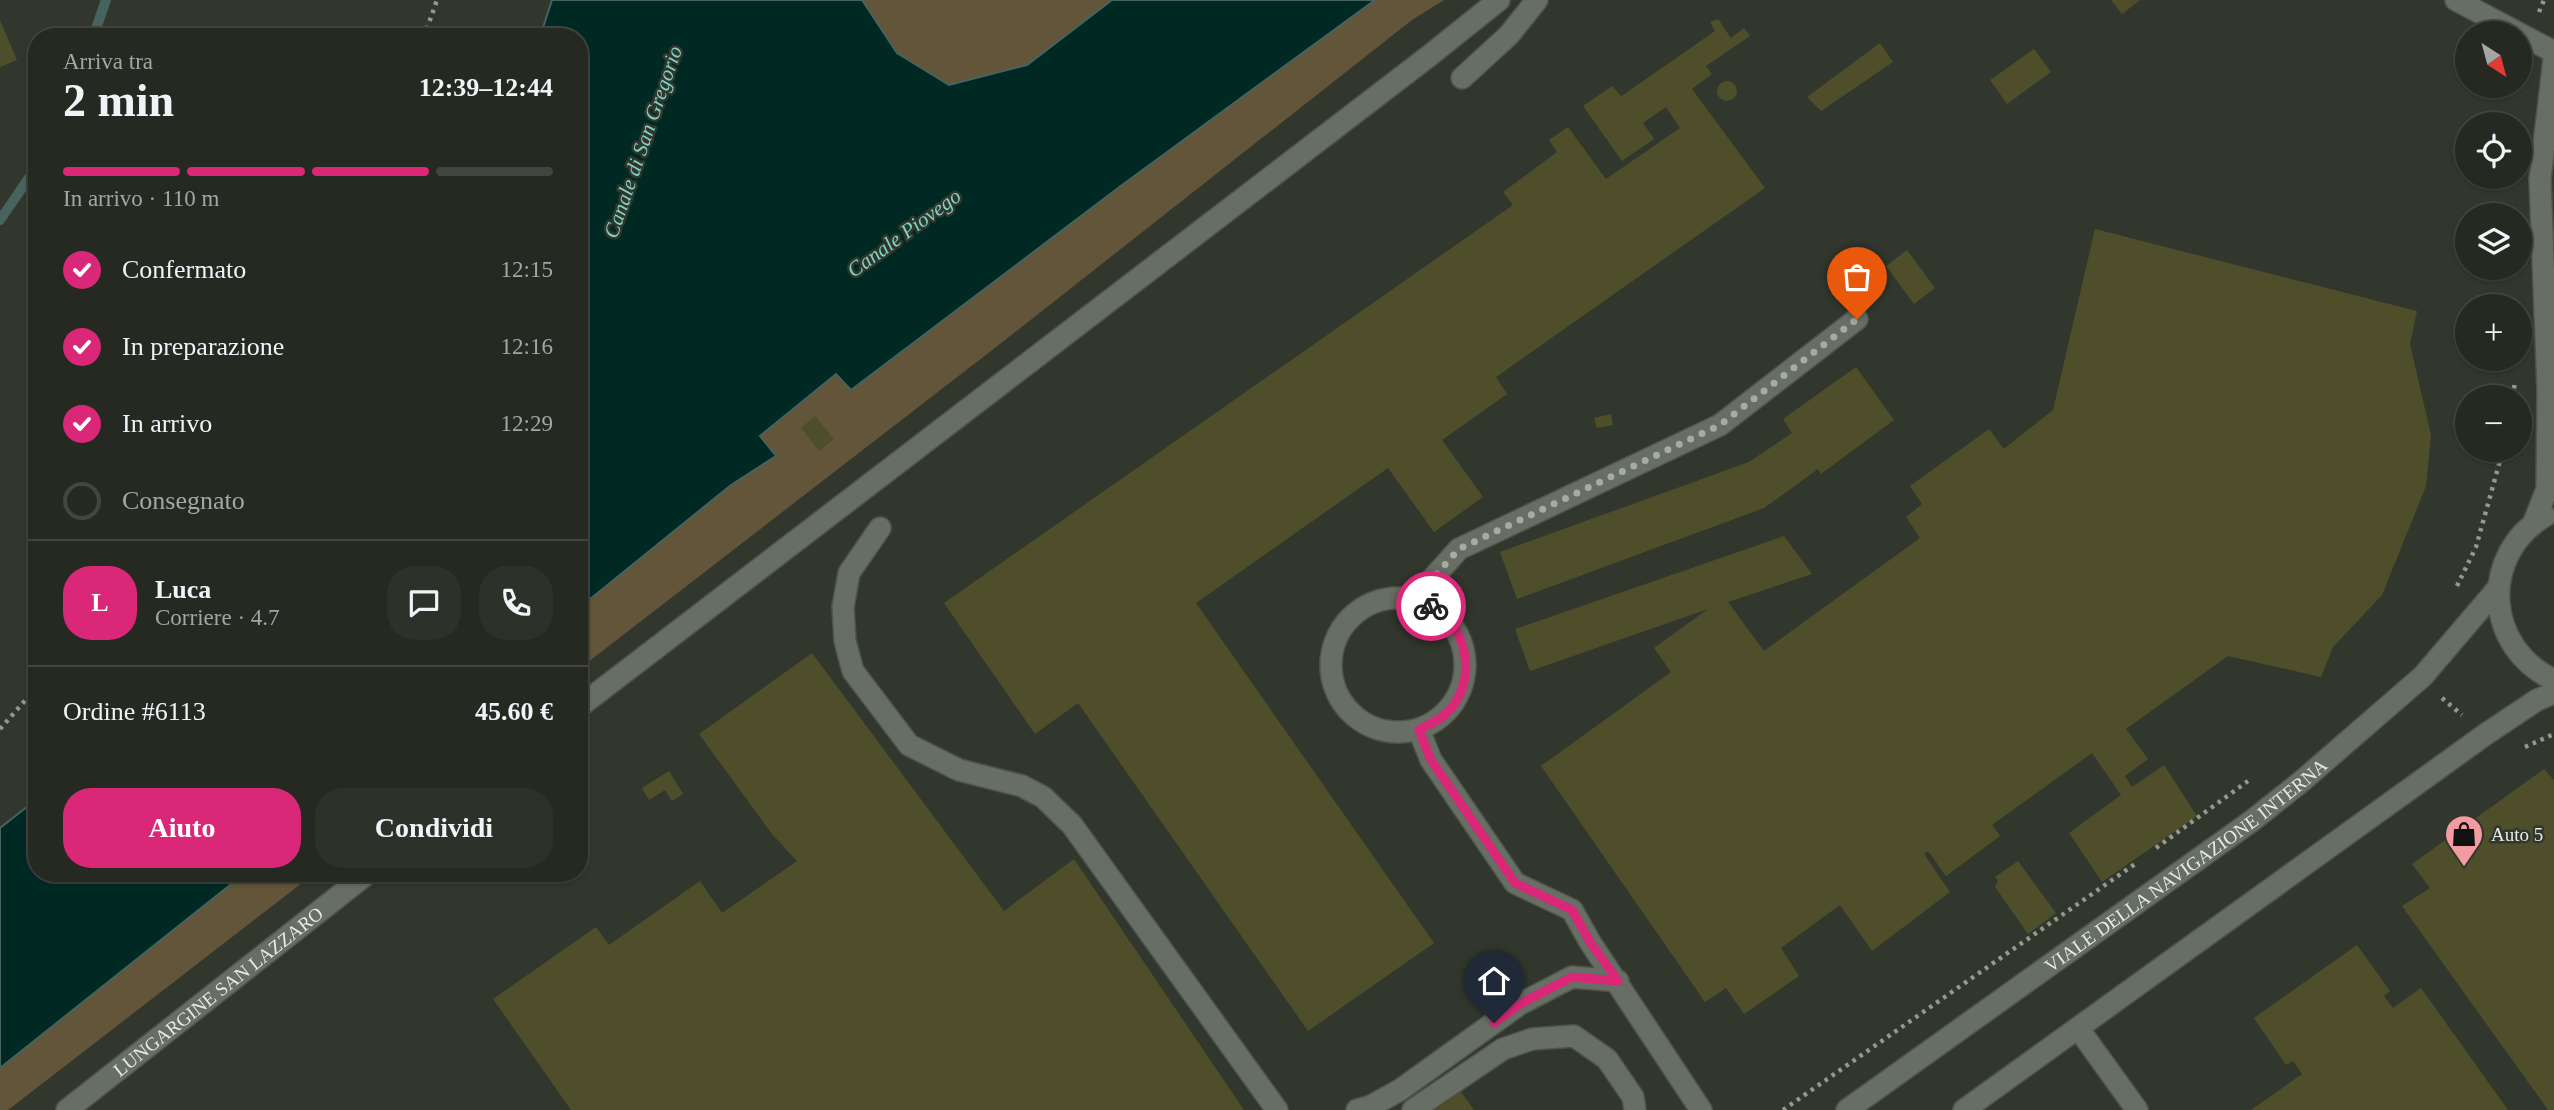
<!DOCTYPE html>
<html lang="it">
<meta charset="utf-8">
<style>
body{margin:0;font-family:"Times New Roman",serif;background:#2d312a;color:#f1f3f6;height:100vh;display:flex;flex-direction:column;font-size:26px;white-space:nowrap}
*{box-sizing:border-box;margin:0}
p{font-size:23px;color:#a3a6a5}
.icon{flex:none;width:38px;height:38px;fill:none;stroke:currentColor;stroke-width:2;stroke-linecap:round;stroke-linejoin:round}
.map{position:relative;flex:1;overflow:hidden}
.details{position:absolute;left:28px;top:28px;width:560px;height:854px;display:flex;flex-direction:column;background:#252922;border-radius:28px;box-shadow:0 2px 5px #0004,0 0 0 2px #424540}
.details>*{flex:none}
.needle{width:46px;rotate:144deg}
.tools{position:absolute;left:2455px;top:21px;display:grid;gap:14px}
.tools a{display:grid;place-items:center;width:77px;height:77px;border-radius:50%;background:#252922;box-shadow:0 2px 5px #0004,0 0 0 2px #424540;font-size:35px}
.pin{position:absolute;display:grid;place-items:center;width:60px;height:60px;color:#fff;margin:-72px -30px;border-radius:50% 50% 50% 0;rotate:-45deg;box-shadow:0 0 7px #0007}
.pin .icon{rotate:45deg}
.courier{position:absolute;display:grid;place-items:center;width:70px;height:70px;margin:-35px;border:5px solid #db2777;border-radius:50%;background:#fff;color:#222;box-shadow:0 2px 9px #0007}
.headline em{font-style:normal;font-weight:700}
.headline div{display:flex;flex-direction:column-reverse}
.headline{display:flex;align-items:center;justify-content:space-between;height:119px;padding:0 35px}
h1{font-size:46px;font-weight:700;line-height:52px}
.bar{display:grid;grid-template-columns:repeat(4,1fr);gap:10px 7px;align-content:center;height:84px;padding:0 35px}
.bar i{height:9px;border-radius:5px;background:#424540}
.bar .active{background:#db2777}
.bar p{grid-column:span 4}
.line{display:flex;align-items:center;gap:18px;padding:0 35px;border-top:2px solid #424540}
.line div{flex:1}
.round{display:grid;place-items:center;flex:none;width:74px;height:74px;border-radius:28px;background:#2d312a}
ol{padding:0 35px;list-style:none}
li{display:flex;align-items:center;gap:21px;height:77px}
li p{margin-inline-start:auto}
li .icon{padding:7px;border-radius:50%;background:#db2777;color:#fff;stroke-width:4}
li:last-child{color:#a3a6a5}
li i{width:38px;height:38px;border:4px solid #424540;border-radius:50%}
.action{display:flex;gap:14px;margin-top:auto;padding:14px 35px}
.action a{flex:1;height:80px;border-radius:28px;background:#db2777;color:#fff;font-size:28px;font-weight:700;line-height:80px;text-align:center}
.action a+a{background:#2d312a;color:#f1f3f6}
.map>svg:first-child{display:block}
</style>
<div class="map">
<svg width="2554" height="1110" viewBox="0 0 2554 1110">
<rect width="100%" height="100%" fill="#31372d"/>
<g fill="#625539">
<path d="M862,0H1112L1027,65L948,85L897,53Z"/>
<path d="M1375,0H1444L1412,20L1000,344L579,669V608L731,485L776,456L760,437L837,374L852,390L1122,185Z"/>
<path d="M245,873H315L8,1110H0V1068Z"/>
</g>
<g fill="#012924" stroke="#46635d" stroke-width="2">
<path d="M552,0H862L897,53L949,85L1027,65L1112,0H1375L1122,185L851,390L836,374L760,436L776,456L731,485L579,608V37H540Z"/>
<path d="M37,799V873H245L0,1068V828Z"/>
</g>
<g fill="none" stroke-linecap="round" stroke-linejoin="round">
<g stroke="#46635d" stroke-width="10">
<path d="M93,37L106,0"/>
<path d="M0,220L37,166"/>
</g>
</g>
<g fill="#4e4f2a">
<path d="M2111,0H2140L2122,14Z"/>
<path d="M1718,19L1731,38L1744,28L1750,36L1706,66L1712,74L1692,89L1765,188L1496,377L1507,394L1442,440L1483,497L1434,532L1388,468L1196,603L1434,943L1308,1031L1078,703L1035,734L944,603L1513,205L1503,192L1557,152L1549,140L1568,127L1606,179L1680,128L1666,107L1643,123L1654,139L1622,161L1583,106L1612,86L1621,96L1623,95L1715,31L1710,22Z"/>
<path d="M0,20L17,60L0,67Z"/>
<path d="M1880,43L1893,62L1821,111L1807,97Z"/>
<path d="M2034,49L2051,72L2007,104L1990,80Z"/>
<circle cx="1727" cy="91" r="10"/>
<path d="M2095,229L2417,311L2410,344L2431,435L2426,486L2382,595L2333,647L2321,677L2228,656L2126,729L2148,759L2125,776L2132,787L2164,765L2197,816L2102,882L2069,833L2121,795L2092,753L1992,825L2000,836L1946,876L1928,851L1924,854L1950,892L1872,951L1840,905L1781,948L1799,976L1744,1014L1726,988L1705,1002L1541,766L1671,672L1654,648L1708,609L1530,671L1515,629L1784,536L1812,574L1728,602L1764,651L1920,538L1906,517L1922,504L1910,486L1989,429L2004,449L2053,410Z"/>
<path d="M1907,250L1935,288L1914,304L1886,266Z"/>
<path d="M1856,367L1894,420L1821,474L1818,469L1764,508L1517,599L1500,552L1749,462L1792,433L1783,419Z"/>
<path d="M1611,414L1613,425L1597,428L1594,418Z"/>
<path d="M815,416L834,439L819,451L801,428Z"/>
<path d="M812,653L1004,911L1074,859L1244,1110H571L493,999L596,927L609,945L700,881L722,913L797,861L772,834L699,734Z"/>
<path d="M2544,769L2554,780V1110H2548L2402,906L2430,888L2412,864Z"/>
<path d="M669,771L683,794L672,801L665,790L649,800L642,788Z"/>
<path d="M2018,861L2056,913L2028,934L1995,887L1998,880L1995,877Z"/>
<path d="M2357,945L2390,991L2384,996L2393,1008L2421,988L2508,1110H2251L2302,1074L2293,1061L2286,1065L2254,1018Z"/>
<path d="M1461,1092L1474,1110H1435Z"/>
</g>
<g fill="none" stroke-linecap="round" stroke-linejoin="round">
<defs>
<g id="minor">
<path d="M2456,0L2554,52"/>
<path d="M1462,78L1509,35L1537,0"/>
<path d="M2545,516C2479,555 2485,648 2554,680"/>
<path d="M2534,522L2547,489L2548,390L2540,179L2554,59"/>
<path d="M880,528L849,573L843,607L845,641L853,671L909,745L959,770L1022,786L1043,797L1072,825L1277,1110"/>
<circle cx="1398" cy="665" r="67"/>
<path d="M1415,598L1459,549L1720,425L1857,319"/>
<path d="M579,707L1429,56L1499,0"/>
<path d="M1419,730L1431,760L1515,883L1572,910L1590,942L1701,1110"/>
<path d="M2078,1028L2137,1110"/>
<path id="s1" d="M67,1110L368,873"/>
<path d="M1357,1110L1371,1106L1400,1090L1520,1004L1572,977L1618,981"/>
<path d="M1413,1110L1503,1049L1532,1039L1574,1036L1607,1059L1633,1097L1635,1110"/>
<path id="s2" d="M1847,1110L2253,820L2302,781L2423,676L2498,588"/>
<path d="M1964,1110L2486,734L2537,700L2554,693"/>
</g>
</defs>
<use href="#minor" stroke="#4e534b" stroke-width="24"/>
<g stroke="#949990" stroke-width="4.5" stroke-dasharray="3.5 5" stroke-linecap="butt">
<path d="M2539,12L2544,0"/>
<path d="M424,37L437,0"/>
<path d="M2513,397L2515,381"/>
<path d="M2457,586L2476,547L2503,450"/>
<path d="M2442,698L2462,715"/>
<path d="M0,729L37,687"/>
<path d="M2525,747L2554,734"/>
<path d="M2156,848L2248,781"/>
<path d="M1783,1110L2135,864"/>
</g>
<use href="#minor" stroke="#676e63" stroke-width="21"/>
</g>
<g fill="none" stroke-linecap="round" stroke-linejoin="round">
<path stroke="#a7aba3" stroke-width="7" stroke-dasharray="0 12.6" d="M1431,606L1415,598L1459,549L1720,425L1857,319"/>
<path stroke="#db2777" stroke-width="9" d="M1431,606C1470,626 1479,688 1443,716C1436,722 1426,725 1419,730L1431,760L1515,883L1572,910L1590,942L1618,981L1572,977L1520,1004L1494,1023"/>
</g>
<defs>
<symbol id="shop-pin" viewBox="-11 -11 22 30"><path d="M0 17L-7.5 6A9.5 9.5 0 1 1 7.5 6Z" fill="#f49aa1" stroke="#31372d"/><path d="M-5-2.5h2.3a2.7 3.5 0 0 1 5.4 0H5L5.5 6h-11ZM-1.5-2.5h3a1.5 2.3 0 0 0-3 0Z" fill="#111"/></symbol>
</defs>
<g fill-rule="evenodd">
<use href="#shop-pin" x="2442" y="812" width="44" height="60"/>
</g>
<g text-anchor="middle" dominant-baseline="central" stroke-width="5" stroke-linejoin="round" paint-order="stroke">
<g font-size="19" fill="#e6eae3" stroke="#31372d" text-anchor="start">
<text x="2491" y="834">Auto 5</text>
</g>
<g font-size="19" fill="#e6eae3" stroke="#31372d">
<text stroke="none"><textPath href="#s2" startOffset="418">VIALE DELLA NAVIGAZIONE INTERNA</textPath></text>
<text stroke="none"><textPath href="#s1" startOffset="192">LUNGARGINE SAN LAZZARO</textPath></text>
</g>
<g font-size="21" font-style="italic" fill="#7fd4c4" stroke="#31372d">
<text transform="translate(643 142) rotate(-71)">Canale di San Gregorio</text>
<text transform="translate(904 233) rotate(-36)">Canale Piovego</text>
</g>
</g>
</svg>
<div class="tools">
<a><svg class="needle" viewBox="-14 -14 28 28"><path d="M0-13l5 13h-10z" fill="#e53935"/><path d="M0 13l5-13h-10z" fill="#a3a6a5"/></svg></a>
<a><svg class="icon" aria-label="locate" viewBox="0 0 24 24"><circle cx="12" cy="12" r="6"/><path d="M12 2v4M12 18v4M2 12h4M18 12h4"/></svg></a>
<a><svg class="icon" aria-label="layers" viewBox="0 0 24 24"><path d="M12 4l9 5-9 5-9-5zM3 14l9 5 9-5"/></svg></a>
<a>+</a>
<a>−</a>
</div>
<div class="pin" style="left:1857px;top:319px;background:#ea580c"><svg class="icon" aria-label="bag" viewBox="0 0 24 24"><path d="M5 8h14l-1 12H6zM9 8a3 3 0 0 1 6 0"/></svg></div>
<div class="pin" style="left:1494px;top:1023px;background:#1f2937"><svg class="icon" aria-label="home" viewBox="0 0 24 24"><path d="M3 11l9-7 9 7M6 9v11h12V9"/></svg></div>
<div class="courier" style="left:1431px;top:606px"><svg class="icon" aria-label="bike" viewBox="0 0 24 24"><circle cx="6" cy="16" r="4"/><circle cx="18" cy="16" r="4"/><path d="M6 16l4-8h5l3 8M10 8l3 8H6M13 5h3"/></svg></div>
<section class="details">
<div class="headline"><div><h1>2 min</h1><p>Arriva tra</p></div><em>12:39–12:44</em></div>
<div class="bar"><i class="active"></i><i class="active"></i><i class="active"></i><i></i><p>In arrivo · 110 m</p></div>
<ol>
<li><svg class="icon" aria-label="check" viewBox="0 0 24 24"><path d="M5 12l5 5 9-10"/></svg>Confermato<p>12:15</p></li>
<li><svg class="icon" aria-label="check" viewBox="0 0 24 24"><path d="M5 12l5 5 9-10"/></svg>In preparazione<p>12:16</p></li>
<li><svg class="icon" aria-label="check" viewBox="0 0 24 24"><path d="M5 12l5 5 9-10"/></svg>In arrivo<p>12:29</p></li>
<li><i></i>Consegnato</li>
</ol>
<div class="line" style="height:126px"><b class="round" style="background:#db2777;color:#fff">L</b><div><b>Luca</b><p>Corriere · 4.7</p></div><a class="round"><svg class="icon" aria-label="chat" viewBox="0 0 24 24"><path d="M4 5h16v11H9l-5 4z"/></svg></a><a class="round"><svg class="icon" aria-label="phone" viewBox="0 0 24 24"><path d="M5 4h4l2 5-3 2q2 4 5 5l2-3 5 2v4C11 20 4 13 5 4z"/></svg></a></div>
<div class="line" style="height:91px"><div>Ordine #6113</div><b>45.60 €</b></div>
<div class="action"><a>Aiuto</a><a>Condividi</a></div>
</section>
</div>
